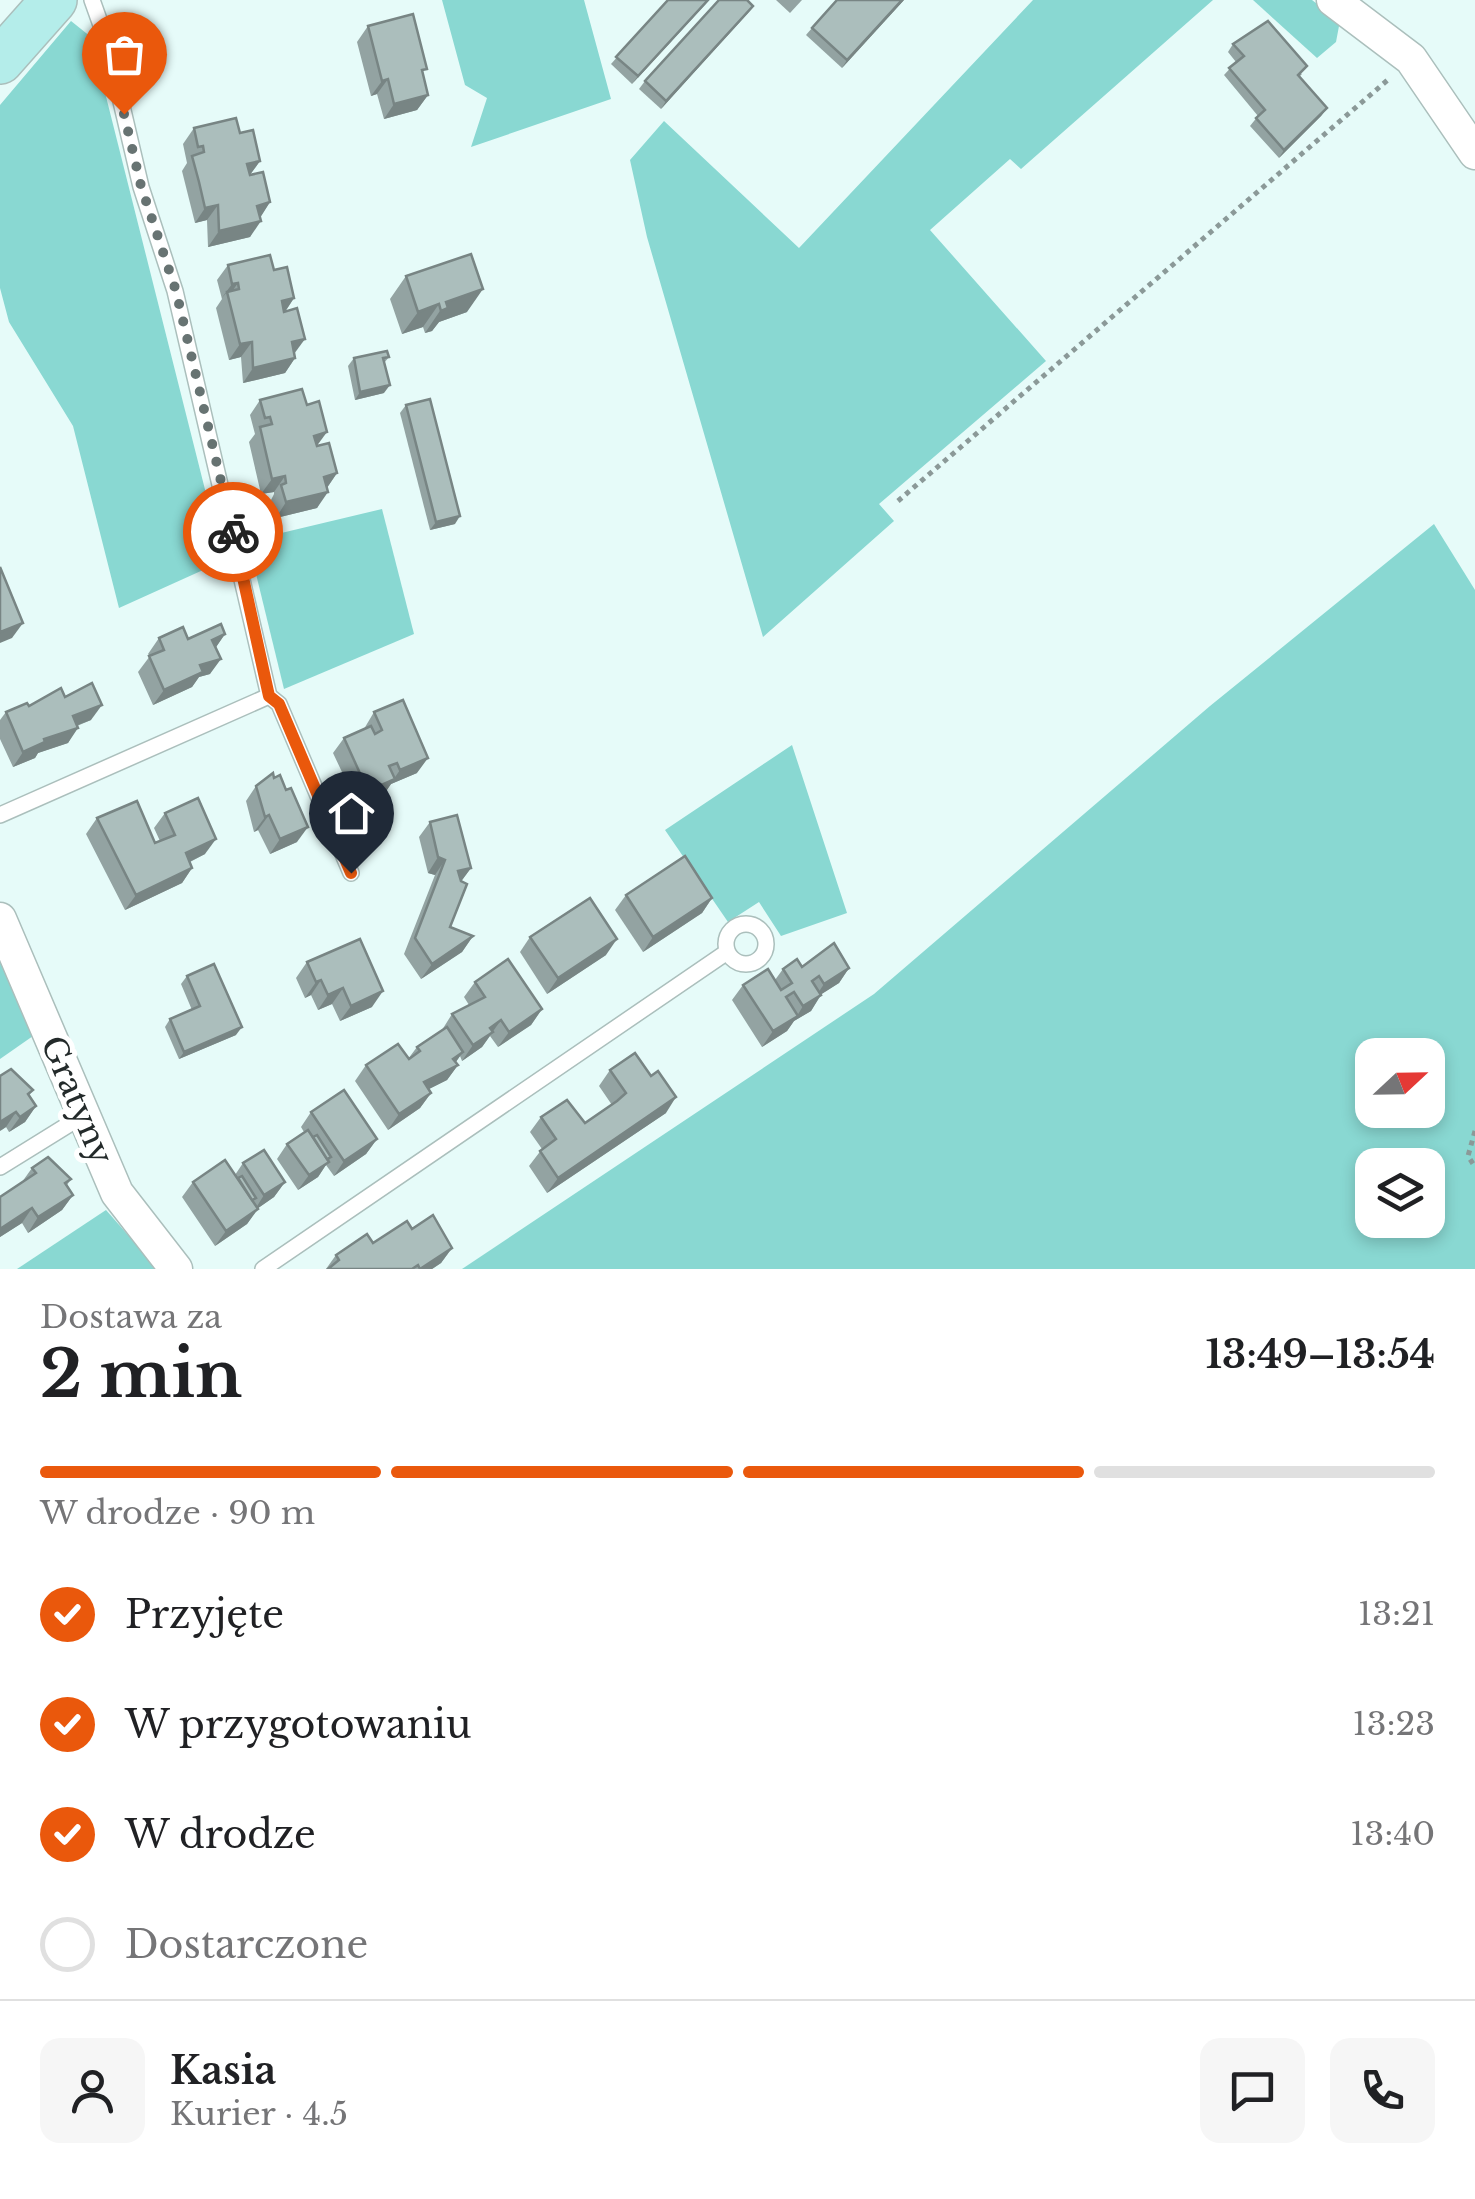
<!DOCTYPE html>
<html lang="pl">
<meta charset="utf-8">
<style>
body{margin:0;font-family:"Libre Baskerville",serif;background:#f6f6f6;color:#202124;height:100vh;display:flex;flex-direction:column;font-size:38px;white-space:nowrap}
*{box-sizing:border-box;margin:0}
p{font-size:32px;color:#757577}
.icon{flex:none;width:55px;height:55px;fill:none;stroke:currentColor;stroke-width:2;stroke-linecap:round;stroke-linejoin:round}
.map{position:relative;height:1269px;overflow:hidden}
.panel{display:flex;flex-direction:column;background:#fff;flex:1}
.panel>*{flex:none}
.needle{width:65px;rotate:68deg}
.tools{position:absolute;left:1355px;top:1038px;display:grid;gap:20px}
.tools a{display:grid;place-items:center;width:90px;height:90px;border-radius:20px;background:#fff;box-shadow:0 5px 15px #0003;font-size:50px}
.pin{position:absolute;display:grid;place-items:center;width:85px;height:85px;color:#fff;margin:-102px -42px;border-radius:50% 50% 50% 0;rotate:-45deg;box-shadow:0 0 10px #0007}
.pin .icon{rotate:45deg}
.courier{position:absolute;display:grid;place-items:center;width:100px;height:100px;margin:-50px;border:8px solid #ea580c;border-radius:50%;background:#fff;color:#222;box-shadow:0 2px 12px #0007}
.overview em{font-style:normal;font-weight:700}
.overview div{display:flex;flex-direction:column-reverse}
.overview{display:flex;align-items:center;justify-content:space-between;height:170px;padding:0 40px}
h1{font-size:65px;font-weight:700;line-height:75px}
.bar{display:grid;grid-template-columns:repeat(4,1fr);gap:15px 10px;align-content:center;height:120px;padding:0 40px}
.bar i{height:12px;border-radius:8px;background:#e0e0e0}
.bar .active{background:#ea580c}
.bar p{grid-column:span 4}
.line{display:flex;align-items:center;gap:25px;padding:0 40px;border-top:2px solid #e0e0e0}
.line div{flex:1}
.round{display:grid;place-items:center;flex:none;width:105px;height:105px;border-radius:20px;background:#f6f6f6}
ol{padding:0 40px;list-style:none}
li{display:flex;align-items:center;gap:30px;height:110px}
li p{margin-inline-start:auto}
li .icon{padding:10px;border-radius:50%;background:#ea580c;color:#fff;stroke-width:4}
li:last-child{color:#757577}
li i{width:55px;height:55px;border:5px solid #e0e0e0;border-radius:50%}
.map>svg:first-child{display:block}
</style>
<div class="map">
<svg width="1475" height="1269" viewBox="0 0 1475 1269">
<rect width="100%" height="100%" fill="#e6fbf9"/>
<g fill="#89d8d2" fill-rule="evenodd">
<path d="M442,0H584L611,99L471,147L487,98L465,85Z"/>
<path d="M1033,0H1213L1021,169L1010,159L930,230L1046,361L879,504L894,521L763,637L647,237L630,160L664,121L799,248Z"/>
<path d="M1253,0H1312L1334,17L1339,26L1336,42L1317,58Z"/>
<path d="M71,21L91,37L223,561L119,608L73,426L9,322L0,288V105Z"/>
<path d="M382,509L414,634L284,689L248,541Z"/>
<path d="M1434,524L1475,590V1269H462L874,994L1210,706ZM1372,1055H1428V1110H1372ZM1428,1165V1220H1372V1165Z"/>
<path d="M792,745L847,913L781,936L759,902L728,922L665,830Z"/>
<path d="M0,961L33,1036L0,1059Z"/>
<path d="M106,1210L158,1269H17Z"/>
</g>
<g fill="none" stroke-linecap="round" stroke-linejoin="round">
<defs>
<g id="lane">
<path d="M92,0L107,42L141,187L175,291L269,696"/>
<path d="M0,815L269,696L279,704L351,873"/>
<circle cx="746" cy="944" r="20"/>
<path d="M0,1167L84,1115"/>
<path d="M263,1269L727,952"/>
</g>
<g id="street">
<path d="M1333,0L1411,59L1475,153"/>
<path d="M0,919L117,1193L176,1269"/>
</g>
<path id="secondary" d="M0,61L54,0"/>
</defs>
<use href="#lane" stroke="#abbfbc" stroke-width="18"/>
<use href="#street" stroke="#abbfbc" stroke-width="35"/>
<use href="#secondary" stroke="#abbfbc" stroke-width="48"/>
<g stroke="#8b9998" stroke-width="5" stroke-dasharray="5 5" stroke-linecap="butt">
<path d="M898,501L1390,78"/>
<path d="M1475,1131L1468,1156L1475,1167"/>
</g>
<use href="#lane" stroke="#fff" stroke-width="15"/>
<use href="#street" stroke="#fff" stroke-width="32"/>
<use href="#secondary" stroke="#b4edea" stroke-width="45"/>
</g>
<g fill="#93a3a2">
<path d="M668,0H709L632,84L611,64Z"/>
<path d="M776,0H802L790,13Z"/>
<path d="M904,0L842,68L806,35L812,28Z"/>
<path d="M753,6L661,109L639,89L645,81Z"/>
<path d="M368,26L423,74L428,95L417,110L384,119L377,94L371,96L357,42Z"/>
<path d="M1233,44L1302,74L1299,77L1327,108L1321,116L1279,158L1250,126L1258,116L1224,75L1236,62L1228,52Z"/>
<path d="M194,128L240,133L260,161L250,175L270,202L260,217L250,237L208,247L207,220L195,223L182,171L187,163L183,144Z"/>
<path d="M228,265L274,270L294,298L285,312L295,358L285,373L243,383L241,357L229,360L216,308L222,299L217,280Z"/>
<path d="M406,276L467,312L439,322L432,331L425,333L423,327L402,334L390,299Z"/>
<path d="M389,357L384,363V393L355,400L348,366L354,358Z"/>
<path d="M260,400L317,446L337,473L327,488L317,508L276,518L271,500L274,494V492L261,494L249,442L255,434L250,415Z"/>
<path d="M406,405L455,524L430,530L400,413Z"/>
<path d="M225,634L216,647L210,674L199,677L192,687L153,705L138,672L150,656L148,654L159,638L188,639Z"/>
<path d="M65,697L91,720L77,726L68,743L38,753L35,758L13,767L0,739V720L6,712Z"/>
<path d="M374,712L417,773L391,784L384,794L358,806L333,753L344,738L364,729Z"/>
<path d="M256,786L297,842L270,854L258,830L254,832L246,801Z"/>
<path d="M165,813L205,854L190,862L192,868L182,883L125,910L86,834L97,818L155,843L160,841L154,828Z"/>
<path d="M430,822L471,868L461,881L450,927L473,936L462,952L421,979L404,954L435,875L428,873L419,837Z"/>
<path d="M626,895L712,898L702,913L643,952L615,910Z"/>
<path d="M530,937L606,955L547,994L520,952Z"/>
<path d="M307,962L372,1007L340,1021L332,1004L318,1010L311,995L305,998L296,978Z"/>
<path d="M802,967L849,968L839,983L821,994L811,1011L794,1021L787,1031L762,1047L732,1000L743,985L775,980L783,969Z"/>
<path d="M187,976L236,1035L179,1059L165,1027L170,1019L192,1010L181,984Z"/>
<path d="M475,982L542,1009L531,1025L498,1047L490,1036L482,1047L462,1061L460,1056L456,1062L458,1065L447,1080L429,1089L431,1093L420,1108L388,1130L355,1081L366,1065L408,1059L417,1047L442,1030L452,1014L469,1005L464,997Z"/>
<path d="M610,1070L666,1113L547,1193L529,1166L542,1149L530,1132L541,1117L585,1123L612,1105L599,1086Z"/>
<path d="M33,1090L29,1096L36,1106L25,1122L9,1132L6,1127L0,1131Z"/>
<path d="M311,1112L377,1139L366,1154L334,1176L326,1165L318,1177L298,1190L277,1159L287,1144L304,1132L301,1127Z"/>
<path d="M243,1163L285,1182L274,1197L258,1208L247,1224L215,1246L182,1197L193,1182L235,1175Z"/>
<path d="M32,1168L71,1179L67,1185L73,1195L62,1210L28,1233L22,1223L0,1237V1197L22,1182Z"/>
<path d="M412,1229L452,1248L441,1263L432,1269H326L336,1255Z"/>
</g>
<g fill="#788584">
<path d="M708,0H709L632,84L638,76Z"/>
<path d="M902,0H904L842,68L847,60Z"/>
<path d="M753,6L748,13L661,109L666,101Z"/>
<path d="M388,79L377,94L371,96L382,81Z"/>
<path d="M428,95L417,110L384,119L394,104Z"/>
<path d="M1327,108L1321,116L1279,158L1284,150Z"/>
<path d="M260,161L249,176L247,164Z"/>
<path d="M270,202L260,218L257,206Z"/>
<path d="M218,205L207,220L195,223L205,208Z"/>
<path d="M261,221L250,237L208,247L219,231Z"/>
<path d="M238,283L228,297L227,292L221,299L232,284Z"/>
<path d="M483,289L467,312L439,322L432,331L425,333L446,302Z"/>
<path d="M294,298L284,313L282,301Z"/>
<path d="M439,304L423,327L402,334L418,312Z"/>
<path d="M305,339L294,354L292,342Z"/>
<path d="M252,342L241,357L229,360L240,344Z"/>
<path d="M295,358L285,373L243,383L253,368Z"/>
<path d="M390,385L384,393L355,400L360,392Z"/>
<path d="M327,432L316,447L314,436Z"/>
<path d="M337,473L326,489L324,477Z"/>
<path d="M285,476L274,492L261,494L272,479Z"/>
<path d="M328,492L317,508L276,518L286,502Z"/>
<path d="M460,516L455,524L430,530L436,522Z"/>
<path d="M23,623L12,638L0,643V632Z"/>
<path d="M225,634L214,650L212,640Z"/>
<path d="M221,659L210,674L199,677L192,687L153,705L164,690L200,665Z"/>
<path d="M102,705L91,720L62,731L73,716Z"/>
<path d="M78,728L68,743L38,753L35,758L13,767L23,752L44,739Z"/>
<path d="M428,758L417,773L391,784L384,794L358,806L368,791L393,780L400,770Z"/>
<path d="M269,815L258,830L254,832L265,817Z"/>
<path d="M308,827L297,842L270,854L280,839Z"/>
<path d="M216,839L205,854L175,869L186,853Z"/>
<path d="M438,857L445,860L435,875L428,873Z"/>
<path d="M192,868L182,883L125,910L136,895Z"/>
<path d="M471,868L460,883L458,871Z"/>
<path d="M712,898L702,913L643,952L653,937Z"/>
<path d="M473,936L462,952L421,979L432,964Z"/>
<path d="M617,939L606,955L547,994L558,978Z"/>
<path d="M849,968L839,983L814,999L824,984Z"/>
<path d="M321,980L311,995L305,998L316,982Z"/>
<path d="M343,988L332,1004L318,1010L328,995Z"/>
<path d="M383,991L372,1007L340,1021L351,1006Z"/>
<path d="M821,995L811,1011L794,1021L787,1031L762,1047L773,1031L797,1016L803,1006Z"/>
<path d="M542,1009L531,1025L498,1047L509,1032Z"/>
<path d="M501,1020L482,1047L462,1061L473,1045L490,1028Z"/>
<path d="M242,1027L236,1035L179,1059L184,1052Z"/>
<path d="M463,1052L452,1067L458,1065L447,1080L413,1097L424,1082Z"/>
<path d="M431,1093L420,1108L388,1130L399,1114Z"/>
<path d="M676,1097L666,1113L547,1193L558,1178Z"/>
<path d="M36,1106L25,1122L9,1132L20,1117Z"/>
<path d="M16,1112L6,1127L0,1131V1122Z"/>
<path d="M377,1139L366,1154L334,1176L344,1161Z"/>
<path d="M331,1157L318,1177L298,1190L309,1175Z"/>
<path d="M285,1182L274,1197L254,1211L264,1195Z"/>
<path d="M73,1195L62,1210L28,1233L38,1217Z"/>
<path d="M32,1208L22,1223L0,1237V1229Z"/>
<path d="M258,1209L247,1224L215,1246L226,1231Z"/>
<path d="M452,1248L441,1263L432,1269H420Z"/>
</g>
<g fill="#abbebc" stroke="#788584" stroke-width="2.5">
<path d="M668,0H708L638,76L616,57Z"/>
<path d="M719,0H747L753,6L666,101L645,81Z"/>
<path d="M837,0H902L847,60L812,28Z"/>
<path d="M413,14L427,69L422,70L428,95L394,104L388,79L382,81L368,26Z"/>
<path d="M1268,21L1307,66L1298,75L1327,108L1284,150L1256,118L1265,110L1229,68L1244,56L1233,44Z"/>
<path d="M236,118L240,133L253,130L260,161L247,164L250,175L263,172L270,202L257,206L261,221L219,231L218,205L205,208L199,182L192,156L204,152L203,146L198,147L194,128Z"/>
<path d="M471,254L483,289L446,302L448,308L441,311L439,304L418,312L406,276Z"/>
<path d="M270,255L274,270L287,267L294,298L282,301L284,312L297,308L305,339L292,342L295,358L253,368L252,342L240,344L227,292L239,289L238,283L232,284L228,265Z"/>
<path d="M387,351L389,357L383,358L390,385L360,392L354,358Z"/>
<path d="M302,389L307,405L319,401L327,432L314,436L317,446L329,443L337,473L324,477L328,492L286,502L281,485L286,483L285,476L272,479L260,427L272,424L270,417L265,418L260,400Z"/>
<path d="M430,399L460,516L436,522L406,405Z"/>
<path d="M0,567L23,623L0,632Z"/>
<path d="M221,624L225,634L212,640L221,659L200,665L203,672L164,690L149,656L164,650L159,638L183,627L188,639Z"/>
<path d="M92,683L102,705L73,716L78,728L44,739L45,742L23,752L6,712L27,703L29,706L61,688L65,697Z"/>
<path d="M403,700L428,758L400,770L397,763L389,766L395,779L368,791L344,738L371,726L375,734L382,730L374,712Z"/>
<path d="M273,773L274,778L280,775L286,790L291,788L308,827L280,839L269,815L265,817L256,786Z"/>
<path d="M198,798L216,839L186,853L192,868L136,895L97,818L137,801L155,843L175,835L165,813Z"/>
<path d="M457,815L471,868L458,871L461,881L467,884L450,927L473,936L432,964L415,938L445,860L438,857L430,822Z"/>
<path d="M685,856L712,898L653,937L626,895Z"/>
<path d="M590,898L617,939L558,978L530,937Z"/>
<path d="M360,939L383,991L351,1006L343,988L328,995L321,980L316,982L307,962Z"/>
<path d="M834,943L849,968L824,984L819,976L812,981L821,995L803,1006L794,992L786,997L798,1016L773,1031L743,985L768,969L781,990L792,983L783,969L797,959L802,967Z"/>
<path d="M508,959L542,1009L509,1032L501,1020L490,1028L493,1032L473,1045L452,1014L485,997L475,982Z"/>
<path d="M214,964L242,1027L184,1052L170,1019L200,1006L187,976Z"/>
<path d="M447,1027L463,1052L453,1059L458,1065L424,1082L431,1093L399,1114L366,1065L398,1044L409,1059L420,1051L417,1047Z"/>
<path d="M635,1053L651,1076L658,1071L676,1097L558,1178L540,1151L556,1139L541,1117L567,1100L585,1123L617,1101L626,1093L610,1070Z"/>
<path d="M11,1069L33,1090L28,1094L36,1106L20,1117L16,1112L0,1122V1076Z"/>
<path d="M344,1090L377,1139L344,1161L311,1112Z"/>
<path d="M308,1130L329,1162L309,1175L287,1144Z"/>
<path d="M317,1135L331,1157L327,1159L313,1137Z"/>
<path d="M264,1150L285,1182L264,1195L243,1163Z"/>
<path d="M48,1157L71,1179L65,1183L73,1195L38,1217L32,1208L0,1229V1197L36,1173L32,1168Z"/>
<path d="M225,1160L258,1209L226,1231L193,1182Z"/>
<path d="M242,1176L256,1198L252,1200L238,1178Z"/>
<path d="M433,1215L452,1248L420,1269L418,1265L412,1269H328L339,1260L336,1255L367,1234L373,1243L407,1221L412,1229Z"/>
</g>
<g fill="none" stroke-linecap="round" stroke-linejoin="round">
<path stroke="#677372" stroke-width="10" stroke-dasharray="0 18" d="M124,114L141,186L176,291L233,532"/>
<path stroke="#ea580c" stroke-width="12" d="M233,532L269,696L279,704L351,873"/>
</g>
<g text-anchor="middle" dominant-baseline="central" stroke-width="10" stroke-linejoin="round" paint-order="stroke">
<g font-size="32" fill="#232a2a" stroke="#fff">
<text transform="translate(77 1100) rotate(67)">Gratyny</text>
</g>
</g>
</svg>
<div class="tools">
<a><svg class="needle" viewBox="-14 -14 28 28"><path d="M0-13l5 13h-10z" fill="#e53935"/><path d="M0 13l5-13h-10z" fill="#757577"/></svg></a>
<a><svg class="icon" aria-label="layers" viewBox="0 0 24 24"><path d="M12 4l9 5-9 5-9-5zM3 14l9 5 9-5"/></svg></a>
</div>
<div class="pin" style="left:124px;top:114px;background:#ea580c"><svg class="icon" aria-label="bag" viewBox="0 0 24 24"><path d="M5 8h14l-1 12H6zM9 8a3 3 0 0 1 6 0"/></svg></div>
<div class="pin" style="left:351px;top:873px;background:#1f2937"><svg class="icon" aria-label="home" viewBox="0 0 24 24"><path d="M3 11l9-7 9 7M6 9v11h12V9"/></svg></div>
<div class="courier" style="left:233px;top:532px"><svg class="icon" aria-label="bike" viewBox="0 0 24 24"><circle cx="6" cy="16" r="4"/><circle cx="18" cy="16" r="4"/><path d="M6 16l4-8h5l3 8M10 8l3 8H6M13 5h3"/></svg></div>
</div>
<section class="panel">
<div class="overview"><div><h1>2 min</h1><p>Dostawa za</p></div><em>13:49–13:54</em></div>
<div class="bar"><i class="active"></i><i class="active"></i><i class="active"></i><i></i><p>W drodze · 90 m</p></div>
<ol>
<li><svg class="icon" aria-label="check" viewBox="0 0 24 24"><path d="M5 12l5 5 9-10"/></svg>Przyjęte<p>13:21</p></li>
<li><svg class="icon" aria-label="check" viewBox="0 0 24 24"><path d="M5 12l5 5 9-10"/></svg>W przygotowaniu<p>13:23</p></li>
<li><svg class="icon" aria-label="check" viewBox="0 0 24 24"><path d="M5 12l5 5 9-10"/></svg>W drodze<p>13:40</p></li>
<li><i></i>Dostarczone</li>
</ol>
<div class="line" style="height:180px"><a class="round"><svg class="icon" aria-label="person" viewBox="0 0 24 24"><circle cx="12" cy="8" r="4"/><path d="M4 21q1-7 8-7t8 7"/></svg></a><div><b>Kasia</b><p>Kurier · 4.5</p></div><a class="round"><svg class="icon" aria-label="chat" viewBox="0 0 24 24"><path d="M4 5h16v11H9l-5 4z"/></svg></a><a class="round"><svg class="icon" aria-label="phone" viewBox="0 0 24 24"><path d="M5 4h4l2 5-3 2q2 4 5 5l2-3 5 2v4C11 20 4 13 5 4z"/></svg></a></div>
</section>
